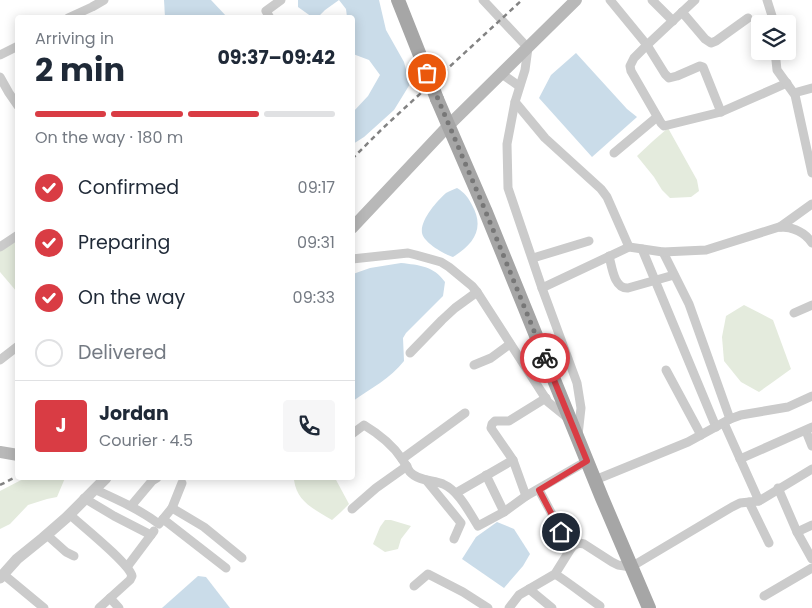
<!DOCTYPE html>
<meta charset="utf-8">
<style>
body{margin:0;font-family:Poppins,sans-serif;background:#f6f6f7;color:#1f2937;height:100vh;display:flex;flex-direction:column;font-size:19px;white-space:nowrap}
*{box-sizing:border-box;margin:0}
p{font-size:16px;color:#747a83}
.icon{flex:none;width:28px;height:28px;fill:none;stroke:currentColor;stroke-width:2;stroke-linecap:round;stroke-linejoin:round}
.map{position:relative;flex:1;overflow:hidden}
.sheet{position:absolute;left:15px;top:15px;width:340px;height:465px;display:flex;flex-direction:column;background:#fff;border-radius:5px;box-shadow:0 2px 12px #0003}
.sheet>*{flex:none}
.tools{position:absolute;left:751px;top:15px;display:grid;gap:10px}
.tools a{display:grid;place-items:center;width:45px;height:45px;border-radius:5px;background:#fff;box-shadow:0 2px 12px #0003;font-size:25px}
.pin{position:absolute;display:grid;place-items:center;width:42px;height:42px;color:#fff;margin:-21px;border:2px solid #fff;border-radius:50%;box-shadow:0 1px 5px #0007}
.courier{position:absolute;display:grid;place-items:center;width:50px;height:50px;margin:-25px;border:4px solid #d93c44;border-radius:50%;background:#fff;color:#222;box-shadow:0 1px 6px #0007}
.summary em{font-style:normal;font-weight:700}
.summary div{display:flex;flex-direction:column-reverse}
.summary{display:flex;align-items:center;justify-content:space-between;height:85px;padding:0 20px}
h1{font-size:32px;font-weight:700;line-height:38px}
.bar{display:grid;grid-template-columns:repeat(4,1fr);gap:8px 5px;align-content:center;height:60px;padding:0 20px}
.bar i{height:6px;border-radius:4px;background:#e0e1e3}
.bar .on{background:#d93c44}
.bar p{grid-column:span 4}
.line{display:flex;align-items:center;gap:12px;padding:0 20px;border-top:1px solid #e0e1e3}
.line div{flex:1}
.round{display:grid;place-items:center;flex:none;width:52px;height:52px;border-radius:5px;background:#f6f6f7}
ol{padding:0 20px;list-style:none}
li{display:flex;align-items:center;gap:15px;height:55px}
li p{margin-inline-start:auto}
li .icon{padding:5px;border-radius:50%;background:#d93c44;color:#fff;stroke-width:4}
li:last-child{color:#747a83}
li i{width:28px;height:28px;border:2px solid #e0e1e3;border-radius:50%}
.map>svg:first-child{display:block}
</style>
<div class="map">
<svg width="812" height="608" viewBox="0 0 812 608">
<rect width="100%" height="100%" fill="#fff"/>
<g fill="#e4ebdd">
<path d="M668,128L697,180L699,191L691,197L670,198L662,190L654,177L637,156L653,141Z"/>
<path d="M17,239V292L0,272V251Z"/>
<path d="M744,305L773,320L791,369L773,382L759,392L741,382L724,361L722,337L726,316Z"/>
<path d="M25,478H65L57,497L47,499L28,505L10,524L0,529V491Z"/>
<path d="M296,478H335L349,504L341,512L332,520C314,509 297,502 294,480Z"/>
<path d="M385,520H391L411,526L401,539L398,549L385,552L373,544L380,527Z"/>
</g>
<g fill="#cadce9">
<path d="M164,0H211L227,17H165Z"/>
<path d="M298,0H379L386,30L404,62L410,84L394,110L364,137L353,144V112L368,96L380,75L369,60L353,54L352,18L347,17L346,9L339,0L325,10L318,17H312L298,7Z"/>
<path d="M576,53L627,109L637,117L592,157L539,98L551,75Z"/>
<path d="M457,188C465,193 468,197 472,205C485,228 474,244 453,257C444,254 424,243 422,233C420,220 437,201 446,193C449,191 453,190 457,188Z"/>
<path d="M401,263C419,265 434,266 445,282L443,296L406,333L403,338L404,361C391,378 370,389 353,401V274L370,268Z"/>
<path d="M497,522L514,529L530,554L523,566L504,588L462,559L476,537Z"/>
<path d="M198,576L206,577L230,608H162Z"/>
</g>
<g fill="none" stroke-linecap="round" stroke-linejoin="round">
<g stroke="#cbcbcb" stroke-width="9">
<path d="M483,0L528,48L525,70L515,102L507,144L508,188L542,288L577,383L581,408L578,435"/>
<path d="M610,0L647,45L665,74L669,78L677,76L700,66L703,67L721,112"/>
<path d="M652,0L673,21"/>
<path d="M695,0L647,45L634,58L630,66L631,71L661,123L664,126L721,112L787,83"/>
<path d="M767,0L773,19V24"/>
<path d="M682,12L705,39L711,43L716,41L748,18"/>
<path d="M68,18L92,7L104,0"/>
<path d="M270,18L266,11L281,0"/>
<path d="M775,51L777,70L795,95L812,173"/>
<path d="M0,55L18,46"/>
<path d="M502,74L519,86"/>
<path d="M0,77L9,93L18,106"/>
<path d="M794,93L812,88"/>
<path d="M515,102L545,138L601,189L607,197L629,247"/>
<path d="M614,153L657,117"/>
<path d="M780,227L812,204"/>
<path d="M0,247L18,235"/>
<path d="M642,249L716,427"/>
<path d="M663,252L689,304L730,419"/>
<path d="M609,256C612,267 614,289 628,288L674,275"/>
<path d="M533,258L589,241"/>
<path d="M352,259L408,253L416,255L441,262L449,267L472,286L477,292L548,402L569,419"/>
<path d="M542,288L629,247L663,252L706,250L779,227C793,227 804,231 812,243"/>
<path d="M794,313L812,305"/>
<path d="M410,353L442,320L455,308L477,292"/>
<path d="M0,360L18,346"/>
<path d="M474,365L491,358L510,344"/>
<path d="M666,370L701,435"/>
<path d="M724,423L759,501"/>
<path d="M806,431L812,446"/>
<path d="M352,434L364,425C379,434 392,444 402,459C405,463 407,468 410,472C418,481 433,480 443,484C459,491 469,512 478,526L504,512L526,496L587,461"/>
<path d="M402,459L465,413"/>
<path d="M740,459L812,427"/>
<path d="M486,475L504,512"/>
<path d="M426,480L461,523L454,539"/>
<path d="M595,480L688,442L730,419L741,415L788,407L812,396"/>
<path d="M778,488L797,532L812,559"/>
<path d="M94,489C116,499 139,509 159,524L172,508L204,527L242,558"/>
<path d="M539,490L561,531L573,546"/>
<path d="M456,493L513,460"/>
<path d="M526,496L513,460L493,431L491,428L492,424L495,421H509L546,398"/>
<path d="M84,498L114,516L151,535"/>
<path d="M749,502L769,543"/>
<path d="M131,506L152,481L157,478"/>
<path d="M172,508L182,483"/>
<path d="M352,509L376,488L407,466"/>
<path d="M69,514C81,525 129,563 132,576L130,580L99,608"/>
<path d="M163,519L226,568"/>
<path d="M797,532L812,525"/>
<path d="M47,535L66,552L74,556"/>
<path d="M127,567L154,531"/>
<path d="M3,574L44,608"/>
<path d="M555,574C571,584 585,596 600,606"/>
<path d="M414,586L428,574L463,592L488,608"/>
<path d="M529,589L552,608"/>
<path d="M764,596L812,568"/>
<path d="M110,598L119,608"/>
<path d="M509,608L519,595L555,574L570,550L573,546L579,543L584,544L612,562L618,565L631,567L732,507L740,503L759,501L812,469"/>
</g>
<path stroke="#cbcbcb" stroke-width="11" d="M0,578L17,559L43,538L66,518L106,478"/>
<g stroke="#b8b8b8" stroke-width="12">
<path d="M352,228L449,125L576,0"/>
<path d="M0,452L18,455"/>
</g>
<g stroke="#a6a6a6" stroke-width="14">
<path d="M398,0L427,73"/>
<path d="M437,99L485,210L602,498L649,608"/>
</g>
<g stroke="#838383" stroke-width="2.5" stroke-dasharray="5 4" stroke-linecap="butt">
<path d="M352,159L383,128L522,0"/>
<path d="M0,485L18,476"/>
</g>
<path stroke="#a6a6a6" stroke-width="14" d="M427,73L437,99"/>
</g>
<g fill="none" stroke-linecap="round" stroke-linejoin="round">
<path stroke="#777" stroke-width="5" stroke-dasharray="0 9" d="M427,73L485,210L545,358"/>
<path stroke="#d93c44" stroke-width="6" d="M545,358L587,461L539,490L561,532"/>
</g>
</svg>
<div class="tools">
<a><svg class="icon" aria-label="layers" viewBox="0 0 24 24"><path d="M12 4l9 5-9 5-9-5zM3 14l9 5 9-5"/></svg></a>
</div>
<div class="pin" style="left:427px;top:73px;background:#ea580c"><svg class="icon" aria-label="bag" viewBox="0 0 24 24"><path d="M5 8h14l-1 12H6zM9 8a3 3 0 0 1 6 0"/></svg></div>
<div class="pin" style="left:561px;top:532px;background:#1f2937"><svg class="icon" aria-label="home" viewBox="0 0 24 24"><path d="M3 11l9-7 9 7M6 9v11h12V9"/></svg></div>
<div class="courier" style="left:545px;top:358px"><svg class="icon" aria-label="bike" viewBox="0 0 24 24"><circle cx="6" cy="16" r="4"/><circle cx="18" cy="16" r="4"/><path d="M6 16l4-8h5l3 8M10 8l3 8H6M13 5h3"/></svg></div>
<section class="sheet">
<div class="summary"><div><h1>2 min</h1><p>Arriving in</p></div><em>09:37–09:42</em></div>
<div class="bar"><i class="on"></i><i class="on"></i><i class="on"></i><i></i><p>On the way · 180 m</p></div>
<ol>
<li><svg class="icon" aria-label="check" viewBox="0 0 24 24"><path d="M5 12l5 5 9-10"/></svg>Confirmed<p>09:17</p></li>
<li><svg class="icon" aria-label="check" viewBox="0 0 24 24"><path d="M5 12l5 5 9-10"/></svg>Preparing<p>09:31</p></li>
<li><svg class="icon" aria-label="check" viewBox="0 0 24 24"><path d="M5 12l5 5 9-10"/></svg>On the way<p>09:33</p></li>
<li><i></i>Delivered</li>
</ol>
<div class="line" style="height:90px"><b class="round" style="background:#d93c44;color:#fff">J</b><div><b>Jordan</b><p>Courier · 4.5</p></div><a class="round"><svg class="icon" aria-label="phone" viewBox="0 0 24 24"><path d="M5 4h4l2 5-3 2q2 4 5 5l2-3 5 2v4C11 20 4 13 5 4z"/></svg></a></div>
</section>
</div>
